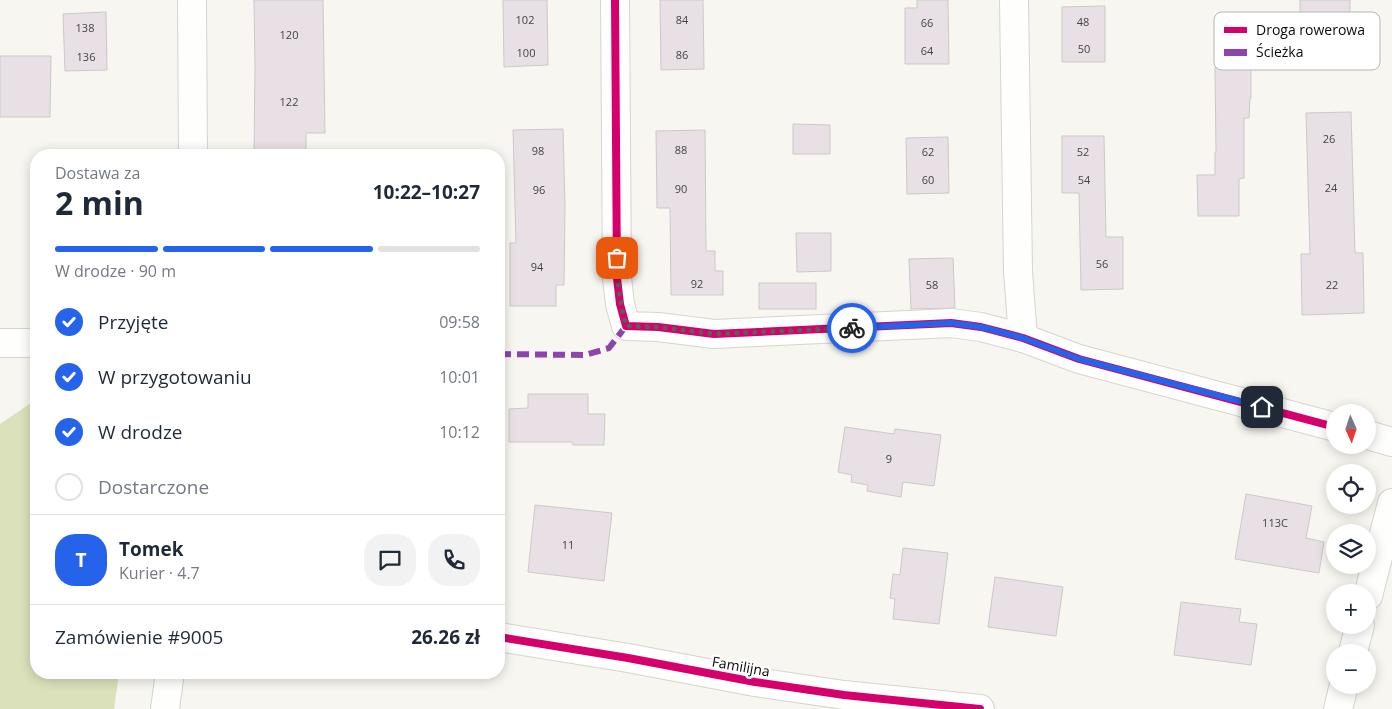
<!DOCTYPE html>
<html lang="pl">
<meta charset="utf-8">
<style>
body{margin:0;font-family:"Open Sans",sans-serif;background:#f2f2f3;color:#1f2937;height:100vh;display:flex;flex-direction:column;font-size:19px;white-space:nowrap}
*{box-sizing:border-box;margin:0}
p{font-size:16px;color:#747a83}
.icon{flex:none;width:28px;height:28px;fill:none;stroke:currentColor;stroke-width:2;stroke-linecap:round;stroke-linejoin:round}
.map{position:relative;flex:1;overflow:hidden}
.panel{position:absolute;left:30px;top:149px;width:475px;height:530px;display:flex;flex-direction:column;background:#fff;border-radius:20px;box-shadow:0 2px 12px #0003}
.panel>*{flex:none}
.needle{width:32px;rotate:177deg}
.controls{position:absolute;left:1326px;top:404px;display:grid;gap:10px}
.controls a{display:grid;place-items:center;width:50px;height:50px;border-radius:50%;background:#fff;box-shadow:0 2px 12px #0003;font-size:25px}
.pin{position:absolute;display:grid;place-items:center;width:42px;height:42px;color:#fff;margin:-21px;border-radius:10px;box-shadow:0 2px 8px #0006}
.courier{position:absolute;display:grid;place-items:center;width:50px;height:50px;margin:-25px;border:4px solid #2563eb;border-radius:50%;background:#fff;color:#222;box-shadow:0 1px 6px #0007}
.head em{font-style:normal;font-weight:700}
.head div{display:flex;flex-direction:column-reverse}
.head{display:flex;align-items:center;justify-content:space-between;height:85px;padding:0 25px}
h1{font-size:32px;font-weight:700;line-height:38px}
.bar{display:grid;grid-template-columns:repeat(4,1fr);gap:8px 5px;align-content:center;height:60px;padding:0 25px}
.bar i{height:6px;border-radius:4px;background:#e0e1e3}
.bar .current{background:#2563eb}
.bar p{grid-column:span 4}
.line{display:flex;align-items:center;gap:12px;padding:0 25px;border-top:1px solid #e0e1e3}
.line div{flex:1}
.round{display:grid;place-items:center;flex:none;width:52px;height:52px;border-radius:20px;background:#f2f2f3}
ol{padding:0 25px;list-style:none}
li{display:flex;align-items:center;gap:15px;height:55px}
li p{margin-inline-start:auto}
li .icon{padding:5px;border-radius:50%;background:#2563eb;color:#fff;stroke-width:4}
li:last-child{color:#747a83}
li i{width:28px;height:28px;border:2px solid #e0e1e3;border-radius:50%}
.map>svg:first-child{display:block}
</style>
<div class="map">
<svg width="1392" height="709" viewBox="0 0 1392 709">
<rect width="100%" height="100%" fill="#f8f6f0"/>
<path fill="#dbe1bb" d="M35,369H36V672L119,673L114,709H0V424L34,401Z"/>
<g fill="#e9e0e6" stroke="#cbc9c8">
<path d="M254,0H323L325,133H306V155H254L255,68Z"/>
<path d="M503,0H547L548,65L504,67Z"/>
<path d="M660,0H703L704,69L661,70Z"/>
<path d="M917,0H948L949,64H905V8H917Z"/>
<path d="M1300,0H1350V62L1307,63V35H1300Z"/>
<path d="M1105,6V62H1062V7Z"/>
<path d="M106,12L107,70L65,71L63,14Z"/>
<path d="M0,56H51L50,117H0Z"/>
<path d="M1215,67H1251V98H1250L1249,118H1244V178L1239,179V216H1198L1197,175H1215V152H1216Z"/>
<path d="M1351,112L1355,253H1363L1364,313L1302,315L1301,254H1310L1306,113Z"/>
<path d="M793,124L830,125V154H793Z"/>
<path d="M563,129L565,208L564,285H556V306H510V243H516L513,130Z"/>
<path d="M705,130L706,251H715V271H723V295H671L670,208H657L656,131Z"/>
<path d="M1062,136H1104L1106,237H1123V289L1081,290L1079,193H1062Z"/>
<path d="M948,137L949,193L907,194L906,138Z"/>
<path d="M796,233H831V271L797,272Z"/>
<path d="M953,258L955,308L911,309L909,259Z"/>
<rect x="759" y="283" width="57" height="26"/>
<path d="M528,394H588V414H605L604,445H573L572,442H509V409L528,408Z"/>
<path d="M845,427L894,434L895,429L941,435L934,486L903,482L901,497L867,491L868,485L851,482L852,475L838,472Z"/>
<path d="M1246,494L1312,506L1306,538L1324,542L1319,573L1235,559Z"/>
<path d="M535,505L612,513L604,581L528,572Z"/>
<path d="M903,548L948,553L939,624L893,619L895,599L890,598L893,574L900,575Z"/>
<path d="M995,577L1063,587L1056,636L988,627Z"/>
<path d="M1181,602L1241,609L1239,622L1257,624L1251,665L1174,655Z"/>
</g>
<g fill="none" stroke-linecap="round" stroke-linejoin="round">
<defs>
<g id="minor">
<path d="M192,0L193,155"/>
<path d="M615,0L617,278L620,304L626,326L658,327L714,334L951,323L981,327L1023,338L1079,359L1335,427"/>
<path d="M1014,0L1018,271L1023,338"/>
<path d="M0,343H36"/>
<path d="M1368,435L1392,442"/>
<path d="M1368,596L1392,503"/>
<path d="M499,637L628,658L755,682L844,695L980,709"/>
<path d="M1353,652L1360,625"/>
<path d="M165,709L170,672"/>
<path d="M1338,709L1344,685"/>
</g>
</defs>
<use href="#minor" stroke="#d5d4cf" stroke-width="30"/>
<use href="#minor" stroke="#fefefd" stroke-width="28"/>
<path stroke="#8e44ad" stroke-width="6" stroke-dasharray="12 6" stroke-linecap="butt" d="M499,354L585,355L609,348L626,326"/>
<defs>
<g id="cycleway">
<path d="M615,0L617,278L620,304L626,326L658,327L714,334L951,323L981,327L1023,338L1079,359L1335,427"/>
<path d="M499,637L628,658L755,682L844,695L980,709"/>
</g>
</defs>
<use href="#cycleway" stroke="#fff" stroke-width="11"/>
<use href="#cycleway" stroke="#d6006c" stroke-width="8"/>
</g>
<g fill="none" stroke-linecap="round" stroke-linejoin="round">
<path stroke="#5f5d59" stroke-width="5" stroke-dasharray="0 9" d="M617,258C617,282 620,303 626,326L658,327L714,334L852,328"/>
<path stroke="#2563eb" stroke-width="6" d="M852,328L951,323L981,327L1023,338L1079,359L1262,407"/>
</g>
<g text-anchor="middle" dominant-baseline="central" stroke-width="5" stroke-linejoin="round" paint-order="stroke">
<g font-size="11" fill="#464242">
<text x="525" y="19">102</text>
<text x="682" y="19">84</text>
<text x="1083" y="21">48</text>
<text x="927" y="22">66</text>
<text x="85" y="27">138</text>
<text x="289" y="34">120</text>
<text x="1084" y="48">50</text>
<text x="927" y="50">64</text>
<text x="526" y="52">100</text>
<text x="682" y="54">86</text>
<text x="86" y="56">136</text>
<text x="289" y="101">122</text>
<text x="1329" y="138">26</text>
<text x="681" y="149">88</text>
<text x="538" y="150">98</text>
<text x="928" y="151">62</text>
<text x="1083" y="151">52</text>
<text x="928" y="179">60</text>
<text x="1084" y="179">54</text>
<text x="1331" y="187">24</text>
<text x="681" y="188">90</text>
<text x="539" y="189">96</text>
<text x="1102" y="263">56</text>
<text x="537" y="266">94</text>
<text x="697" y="283">92</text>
<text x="932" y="284">58</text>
<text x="1332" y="284">22</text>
<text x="889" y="458">9</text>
<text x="1275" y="522">113C</text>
<text x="568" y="544">11</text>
</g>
<g font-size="14" fill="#0d0b08" stroke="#fff">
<text transform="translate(741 666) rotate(10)">Familijna</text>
</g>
</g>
<rect x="1214" y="12" width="166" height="58" rx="8" fill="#fff" stroke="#b6b6b5" stroke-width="1"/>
<rect x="1224" y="27" width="23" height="6" fill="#d6006c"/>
<rect x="1224" y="49" width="23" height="7" fill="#8e44ad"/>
<g font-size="14" fill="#0d0b08">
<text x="1256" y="35">Droga rowerowa</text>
<text x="1256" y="57">Ścieżka</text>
</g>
</svg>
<div class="controls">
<a><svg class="needle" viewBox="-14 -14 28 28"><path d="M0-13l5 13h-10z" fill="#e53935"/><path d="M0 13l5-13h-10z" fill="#747a83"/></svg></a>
<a><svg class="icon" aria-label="locate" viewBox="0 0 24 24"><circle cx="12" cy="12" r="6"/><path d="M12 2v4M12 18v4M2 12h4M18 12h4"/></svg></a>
<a><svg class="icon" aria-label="layers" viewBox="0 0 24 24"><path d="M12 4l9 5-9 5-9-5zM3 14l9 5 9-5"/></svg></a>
<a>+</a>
<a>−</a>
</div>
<div class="pin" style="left:617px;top:258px;background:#ea580c"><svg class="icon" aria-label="bag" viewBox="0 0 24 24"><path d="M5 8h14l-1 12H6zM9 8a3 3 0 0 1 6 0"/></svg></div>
<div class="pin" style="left:1262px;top:407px;background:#1f2937"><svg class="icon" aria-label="home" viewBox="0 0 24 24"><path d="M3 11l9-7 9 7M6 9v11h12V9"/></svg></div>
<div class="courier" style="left:852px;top:328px"><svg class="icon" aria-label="bike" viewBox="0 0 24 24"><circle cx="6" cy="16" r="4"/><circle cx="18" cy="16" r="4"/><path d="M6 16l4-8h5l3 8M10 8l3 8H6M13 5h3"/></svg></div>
<section class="panel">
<div class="head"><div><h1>2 min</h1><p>Dostawa za</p></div><em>10:22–10:27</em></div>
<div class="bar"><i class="current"></i><i class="current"></i><i class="current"></i><i></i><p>W drodze · 90 m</p></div>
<ol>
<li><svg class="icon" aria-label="check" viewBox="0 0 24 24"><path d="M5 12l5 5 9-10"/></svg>Przyjęte<p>09:58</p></li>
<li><svg class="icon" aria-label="check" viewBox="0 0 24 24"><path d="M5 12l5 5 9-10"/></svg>W przygotowaniu<p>10:01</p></li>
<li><svg class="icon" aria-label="check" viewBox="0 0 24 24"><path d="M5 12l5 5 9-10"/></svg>W drodze<p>10:12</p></li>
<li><i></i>Dostarczone</li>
</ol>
<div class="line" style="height:90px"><b class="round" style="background:#2563eb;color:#fff">T</b><div><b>Tomek</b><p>Kurier · 4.7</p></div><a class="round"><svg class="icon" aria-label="chat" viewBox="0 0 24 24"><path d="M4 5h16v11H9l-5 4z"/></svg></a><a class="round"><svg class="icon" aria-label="phone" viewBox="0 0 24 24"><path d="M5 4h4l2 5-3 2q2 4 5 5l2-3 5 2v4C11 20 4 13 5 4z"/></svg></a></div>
<div class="line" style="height:65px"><div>Zamówienie #9005</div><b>26.26 zł</b></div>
</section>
</div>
